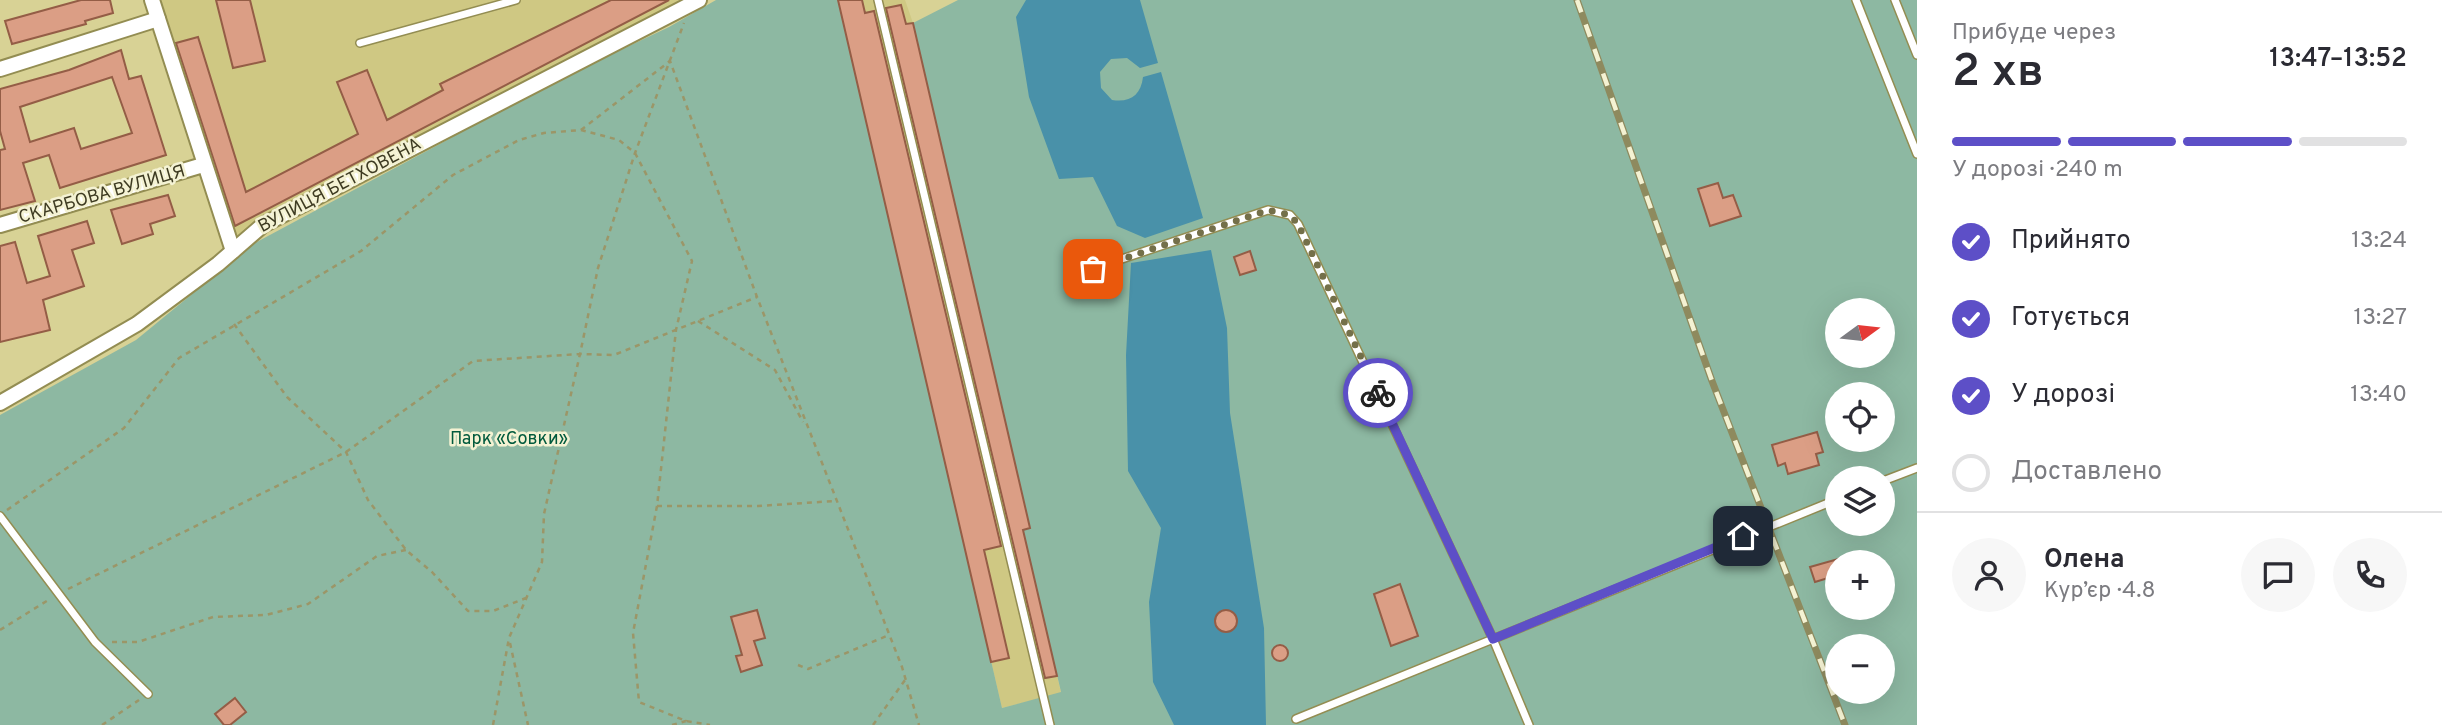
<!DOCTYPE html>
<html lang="uk">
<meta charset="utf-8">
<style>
body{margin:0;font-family:Overpass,sans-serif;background:#f7f7f7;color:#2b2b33;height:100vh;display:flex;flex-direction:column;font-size:26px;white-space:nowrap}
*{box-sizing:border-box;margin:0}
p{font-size:23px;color:#7c7c81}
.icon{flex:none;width:38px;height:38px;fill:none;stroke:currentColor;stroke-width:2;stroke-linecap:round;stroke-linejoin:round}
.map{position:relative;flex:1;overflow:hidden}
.side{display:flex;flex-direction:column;background:#fff;width:525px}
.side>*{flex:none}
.needle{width:46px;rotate:75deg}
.tools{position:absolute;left:1825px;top:298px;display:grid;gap:14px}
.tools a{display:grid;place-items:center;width:70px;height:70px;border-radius:50%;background:#fff;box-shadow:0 7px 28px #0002;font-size:35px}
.pin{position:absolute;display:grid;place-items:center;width:60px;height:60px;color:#fff;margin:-30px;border-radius:14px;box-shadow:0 4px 10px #0006}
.courier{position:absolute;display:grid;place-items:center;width:70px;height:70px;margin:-35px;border:5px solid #5d4fc7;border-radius:50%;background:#fff;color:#222;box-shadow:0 2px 9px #0007}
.headline em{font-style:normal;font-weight:600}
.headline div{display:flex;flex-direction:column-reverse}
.headline{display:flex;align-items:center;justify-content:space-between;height:119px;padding:0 35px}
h1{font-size:46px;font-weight:600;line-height:52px}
.bar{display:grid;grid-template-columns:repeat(4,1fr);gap:10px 7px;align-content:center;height:84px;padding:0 35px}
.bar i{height:9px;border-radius:5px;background:#e1e1e2}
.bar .on{background:#5d4fc7}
.bar p{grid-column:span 4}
.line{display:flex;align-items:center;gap:18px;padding:0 35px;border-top:2px solid #e1e1e2}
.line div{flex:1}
.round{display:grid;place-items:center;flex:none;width:74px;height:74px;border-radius:37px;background:#f7f7f7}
ol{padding:0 35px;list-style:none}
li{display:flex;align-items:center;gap:21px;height:77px}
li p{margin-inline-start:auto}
li .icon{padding:7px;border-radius:50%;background:#5d4fc7;color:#fff;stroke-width:4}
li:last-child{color:#7c7c81}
li i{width:38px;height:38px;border:4px solid #e1e1e2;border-radius:50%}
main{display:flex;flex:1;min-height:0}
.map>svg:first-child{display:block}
</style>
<main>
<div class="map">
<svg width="1917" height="725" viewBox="0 0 1917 725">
<rect width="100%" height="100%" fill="#d8d295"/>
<g fill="#cfc883">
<path d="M152,0H699L263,225L233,251Z"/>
<path d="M838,0H905L913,23L1030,528L1023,531L1061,693L1002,708Z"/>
</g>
<path fill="#8db8a2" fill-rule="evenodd" d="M716,0H838L1002,708L1061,692L1023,530L1030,528L913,23L958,0H1917V725H0V415L136,340L253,244L449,139L513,101L669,27ZM1838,310H1883V355H1838ZM1838,394H1883V439H1838ZM1838,478H1883V523H1838ZM1838,562H1883V607H1838ZM1838,646H1883V691H1838Z"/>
<g fill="#4991a9" fill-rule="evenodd">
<path d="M1026,0H1140L1158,63L1140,68L1127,58L1111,59L1100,72L1101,88L1112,100C1130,103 1141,95 1143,77L1161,72L1203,218L1145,238L1117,226L1093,177L1059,179L1029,97L1016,17Z"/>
<path d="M1211,250L1227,328L1230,413L1264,628L1266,725H1174L1153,682L1149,602L1161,528L1128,471L1126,355L1131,263ZM1223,610L1232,612L1237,619L1236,627L1230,632H1222L1215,625L1216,616Z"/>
</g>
<g fill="#db9e85" stroke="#945d46" stroke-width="2" fill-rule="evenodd">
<path d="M81,0H110L113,13L85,21L86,24L12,44L5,21Z"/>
<path d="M216,0H250L265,61L233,68Z"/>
<path d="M611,0H669L235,226L176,43L198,37L246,192L358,134L337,82L367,70L387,120L443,90L440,84Z"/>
<path d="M838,0H862L865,13L874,11L1001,546L984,550L1009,658L991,662Z"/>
<path d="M901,5L906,24L913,23L1030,528L1023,530L1057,676L1045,678L886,8Z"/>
<path d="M121,50L129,79L141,76L166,155L60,188L49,155L23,163L35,201L0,210V150L5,149L0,131V89L69,70ZM112,77L132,133L81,149L74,128L30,142L20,107Z"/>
<path d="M1718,183L1723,198L1733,195L1741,216L1710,226L1698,189Z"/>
<path d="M168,195L175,216L150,224L153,234L122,244L111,210Z"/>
<path d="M87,221L94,243L72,250L84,286L43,300L50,330L0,342V246L15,242L27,283L50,276L38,236Z"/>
<path d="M1250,251L1256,270L1240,275L1234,257Z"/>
<path d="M1817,432L1823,452L1816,454L1819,465L1788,474L1785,463L1778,466L1772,445Z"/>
<path d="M1838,559V575L1815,582L1810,567Z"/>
<path d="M1400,584L1418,636L1391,646L1374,594Z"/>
<circle cx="1226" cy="621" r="11"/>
<path d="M757,610L765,638L754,641L762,665L741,672L736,656L742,655L731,617Z"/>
<circle cx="1280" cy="653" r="8"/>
<path d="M235,698L246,712L230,725H224L215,714Z"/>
</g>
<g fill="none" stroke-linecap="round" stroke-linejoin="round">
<defs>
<g id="service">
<path d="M878,0L1050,725"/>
<path d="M1856,0L1917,154"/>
<path d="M1895,0L1917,55"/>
<path d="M360,43L516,0"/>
<path d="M1068,277L1268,210L1290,215L1298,224L1493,639L1529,725"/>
<path d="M1883,481L1917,468"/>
<path d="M0,516L95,642L148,694"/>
<path d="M1296,719L1838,499"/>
</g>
<g id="minor">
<path d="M152,0L233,251"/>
<path d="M0,69L158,19"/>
<path d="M0,225L203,165"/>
<path d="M0,403L137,324L218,264L263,225L699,0"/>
</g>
</defs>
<use href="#service" stroke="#938d52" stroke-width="10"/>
<use href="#minor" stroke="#938d52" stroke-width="18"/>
<g stroke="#9b9668" stroke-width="2.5" stroke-dasharray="5 5" stroke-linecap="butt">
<path d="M581,130L670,61L757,297L902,667L919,725"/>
<path d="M698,321L775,370L803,422"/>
<path d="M234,324L287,397L346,452L368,500L406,550L432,572L468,611H493L526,598"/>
<path d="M657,506H758L835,501"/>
<path d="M7,510L124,428L179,358L361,251L453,175L519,140L544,133L581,130L619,140L635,153L692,261L676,330L657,506L633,633L639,702L686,721L710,725"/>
<path d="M68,589L346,452L473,361L580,354L598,268L635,153L684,23"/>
<path d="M0,630L50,599"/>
<path d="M112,642H138L213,617L266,615L308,604L377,556L406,550"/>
<path d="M510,643L528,725"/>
<path d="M798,665L808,669L889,635"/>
<path d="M102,725L139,700"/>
<path d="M493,725L509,638L542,562L544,514L580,354L614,355L757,297"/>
<path d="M672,725L686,721L687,725"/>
<path d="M873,725L905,680"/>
</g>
<use href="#service" stroke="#fff" stroke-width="7"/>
<use href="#minor" stroke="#fff" stroke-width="14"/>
<defs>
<path id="rail" d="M1577,0L1712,381L1845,725"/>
</defs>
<use href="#rail" stroke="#8e8a5e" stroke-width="7"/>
<use href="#rail" stroke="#f4f2d3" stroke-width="4.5" stroke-dasharray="13" stroke-linecap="butt"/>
</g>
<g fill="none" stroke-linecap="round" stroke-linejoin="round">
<path stroke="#74704a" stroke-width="7" stroke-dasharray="0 12.6" d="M1093,269L1268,210L1290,215L1298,224L1378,393"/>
<path stroke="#5d4fc7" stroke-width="9" d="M1378,393L1493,639L1743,536"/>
</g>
<g text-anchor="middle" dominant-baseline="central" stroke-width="5" stroke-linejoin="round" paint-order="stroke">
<g font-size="18" fill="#3e3b22" stroke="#f4f2d3">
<text transform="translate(340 186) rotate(-28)">ВУЛИЦЯ БЕТХОВЕНА</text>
<text transform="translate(102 195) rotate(-16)">СКАРБОВА ВУЛИЦЯ</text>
</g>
<g font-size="18" fill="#015a3d" stroke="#f4f2d3">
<text x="509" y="439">Парк «Совки»</text>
</g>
</g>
</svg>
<div class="tools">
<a><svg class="needle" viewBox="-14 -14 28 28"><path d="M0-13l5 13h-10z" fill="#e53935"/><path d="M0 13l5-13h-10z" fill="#7c7c81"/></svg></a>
<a><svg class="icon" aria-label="locate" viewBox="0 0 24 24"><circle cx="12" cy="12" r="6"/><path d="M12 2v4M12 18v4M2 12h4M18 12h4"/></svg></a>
<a><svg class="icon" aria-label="layers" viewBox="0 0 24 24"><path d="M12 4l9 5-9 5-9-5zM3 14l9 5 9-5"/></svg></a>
<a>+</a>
<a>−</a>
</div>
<div class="pin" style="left:1093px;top:269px;background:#ea580c"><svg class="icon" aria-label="bag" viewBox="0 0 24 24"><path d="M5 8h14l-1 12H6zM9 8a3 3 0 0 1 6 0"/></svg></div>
<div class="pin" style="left:1743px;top:536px;background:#1f2937"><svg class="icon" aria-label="home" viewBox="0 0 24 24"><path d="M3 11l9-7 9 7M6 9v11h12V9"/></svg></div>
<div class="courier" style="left:1378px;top:393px"><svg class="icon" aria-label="bike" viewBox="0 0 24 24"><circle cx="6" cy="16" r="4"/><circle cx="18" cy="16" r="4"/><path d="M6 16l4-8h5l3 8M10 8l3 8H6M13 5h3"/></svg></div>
</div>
<section class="side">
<div class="headline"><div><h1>2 хв</h1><p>Прибуде через</p></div><em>13:47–13:52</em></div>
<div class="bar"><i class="on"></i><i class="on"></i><i class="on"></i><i></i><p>У дорозі · 240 m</p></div>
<ol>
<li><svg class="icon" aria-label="check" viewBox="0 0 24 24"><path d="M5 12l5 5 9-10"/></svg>Прийнято<p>13:24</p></li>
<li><svg class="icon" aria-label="check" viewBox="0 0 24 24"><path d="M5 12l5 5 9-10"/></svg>Готується<p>13:27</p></li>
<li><svg class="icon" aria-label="check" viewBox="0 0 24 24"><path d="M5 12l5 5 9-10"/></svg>У дорозі<p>13:40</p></li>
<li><i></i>Доставлено</li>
</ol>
<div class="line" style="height:126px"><a class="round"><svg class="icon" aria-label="person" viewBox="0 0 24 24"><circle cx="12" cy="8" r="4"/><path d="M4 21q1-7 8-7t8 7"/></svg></a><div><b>Олена</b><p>Кур’єр · 4.8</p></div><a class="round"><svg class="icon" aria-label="chat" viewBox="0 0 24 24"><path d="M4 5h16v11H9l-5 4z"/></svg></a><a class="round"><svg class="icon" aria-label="phone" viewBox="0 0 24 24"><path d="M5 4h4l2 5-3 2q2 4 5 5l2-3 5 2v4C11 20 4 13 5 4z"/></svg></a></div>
</section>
</main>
